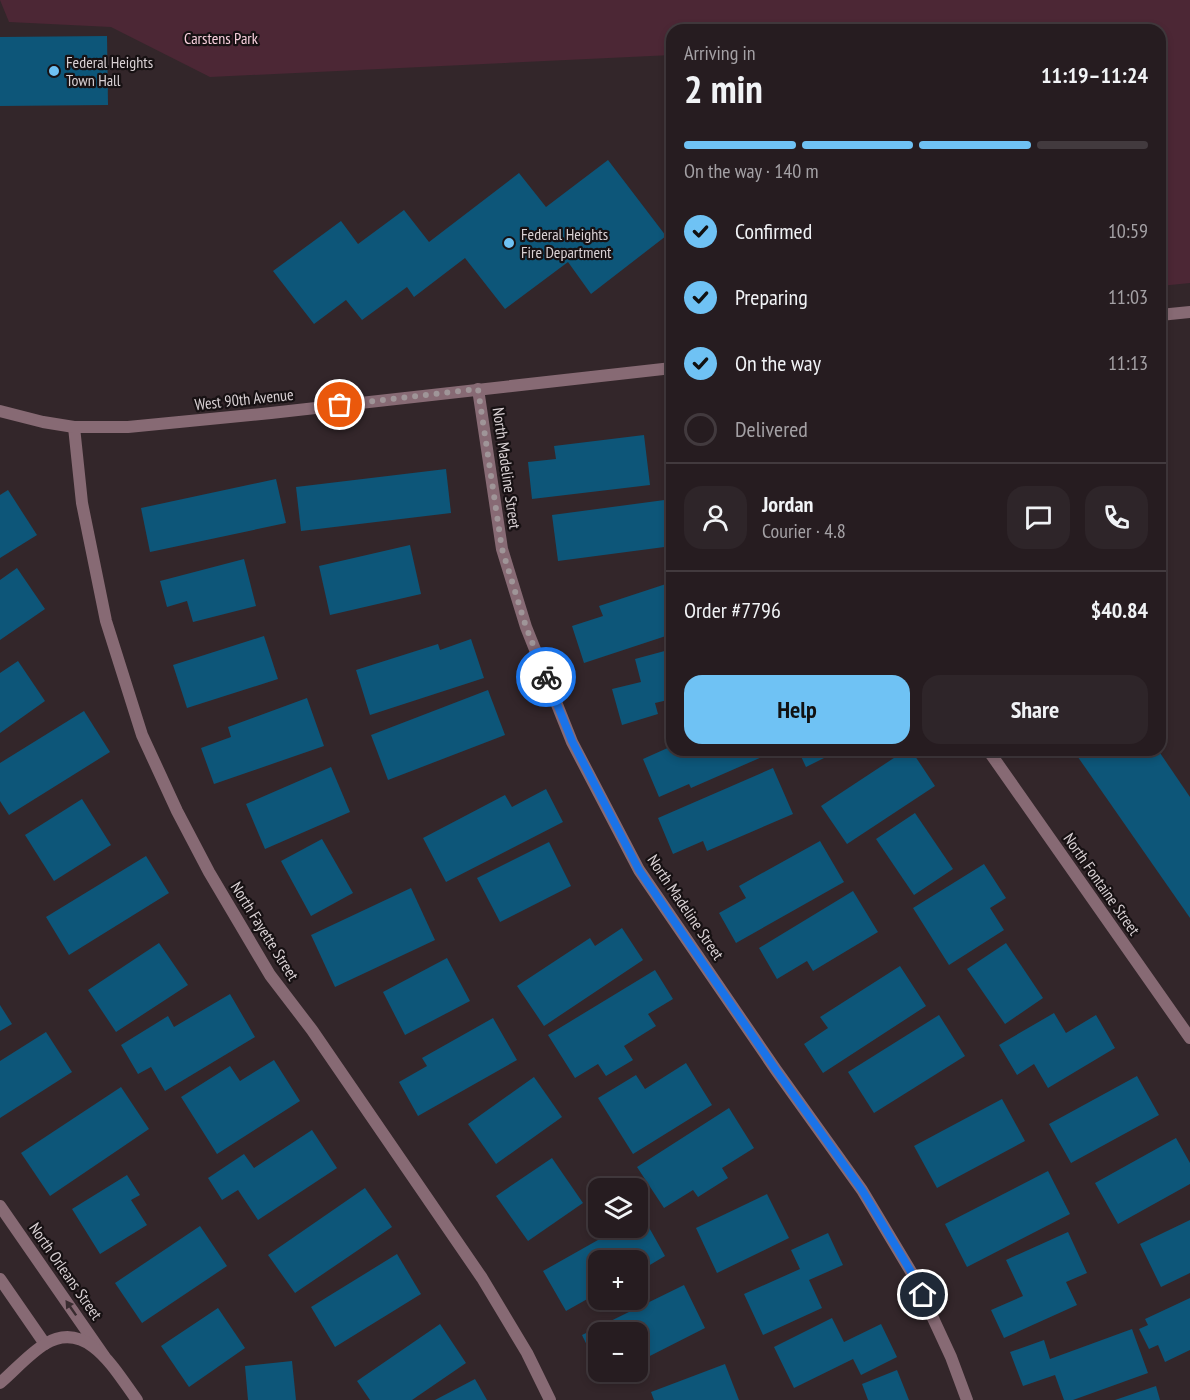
<!DOCTYPE html>
<meta charset="utf-8">
<style>
body{margin:0;font-family:"PT Sans Narrow",sans-serif;background:#2e2529;color:#f1f3f6;height:100vh;display:flex;flex-direction:column;font-size:22px;white-space:nowrap}
*{box-sizing:border-box;margin:0}
p{font-size:20px;color:#a4a1a5}
.icon{flex:none;width:33px;height:33px;fill:none;stroke:currentColor;stroke-width:2;stroke-linecap:round;stroke-linejoin:round}
.map{position:relative;flex:1;overflow:hidden}
.panel{position:absolute;left:666px;top:24px;width:500px;height:732px;display:flex;flex-direction:column;background:#261c20;border-radius:18px;box-shadow:0 3px 9px #0003,0 0 0 2px #423a3e}
.panel>*{flex:none}
.controls{position:absolute;left:588px;top:1178px;display:grid;gap:12px}
.controls a{display:grid;place-items:center;width:60px;height:60px;border-radius:12px;background:#261c20;box-shadow:0 3px 9px #0003,0 0 0 2px #423a3e;font-size:30px}
.pin{position:absolute;display:grid;place-items:center;width:51px;height:51px;color:#fff;margin:-26px;border:3px solid #fff;border-radius:50%;box-shadow:0 2px 6px #0007}
.courier{position:absolute;display:grid;place-items:center;width:60px;height:60px;margin:-30px;border:4px solid #1a73e8;border-radius:50%;background:#fff;color:#222;box-shadow:0 2px 8px #0007}
.summary em{font-style:normal;font-weight:700}
.summary div{display:flex;flex-direction:column-reverse}
.summary{display:flex;align-items:center;justify-content:space-between;height:102px;padding:0 18px}
h1{font-size:39px;font-weight:700;line-height:45px}
.bar{display:grid;grid-template-columns:repeat(4,1fr);gap:9px 6px;align-content:center;height:72px;padding:0 18px}
.bar i{height:8px;border-radius:4px;background:#423a3e}
.bar .selected{background:#6fc2f4}
.bar p{grid-column:span 4}
.line{display:flex;align-items:center;gap:15px;padding:0 18px;border-top:2px solid #423a3e}
.line div{flex:1}
.round{display:grid;place-items:center;flex:none;width:63px;height:63px;border-radius:18px;background:#2e2529}
ol{padding:0 18px;list-style:none}
li{display:flex;align-items:center;gap:18px;height:66px}
li p{margin-inline-start:auto}
li .icon{padding:6px;border-radius:50%;background:#6fc2f4;color:#111;stroke-width:4}
li:last-child{color:#a4a1a5}
li i{width:33px;height:33px;border:3px solid #423a3e;border-radius:50%}
.button{display:flex;gap:12px;margin-top:auto;padding:12px 18px}
.button a{flex:1;height:69px;border-radius:18px;background:#6fc2f4;color:#111;font-size:24px;font-weight:700;line-height:69px;text-align:center}
.button a+a{background:#2e2529;color:#f1f3f6}
.map>svg:first-child{display:block}
</style>
<div class="map">
<svg width="1190" height="1400" viewBox="0 0 1190 1400">
<rect width="100%" height="100%" fill="#33262a"/>
<path fill="#4c2735" d="M0,0H1190V283L1160,286V30H672V55L210,77L111,27L9,22Z"/>
<g fill="#0d5679">
<path d="M107,36L108,105L0,106V37Z"/>
<path d="M608,160L666,236L591,294L568,262L505,309L465,258L414,297L407,287L362,320L346,300L314,324L273,271L341,221L358,244L404,210L429,242L519,173L546,207Z"/>
<path d="M644,435L650,485L532,499L528,462L556,459L554,446Z"/>
<path d="M446,469L451,513L301,531L296,487Z"/>
<path d="M276,479L286,523L150,552L141,508Z"/>
<path d="M8,490L37,535L0,558V495Z"/>
<path d="M672,499V546L558,561L552,515Z"/>
<path d="M410,545L421,594L330,615L319,566Z"/>
<path d="M244,559L256,606L193,622L187,601L167,607L160,581Z"/>
<path d="M17,568L45,609L0,640V580Z"/>
<path d="M672,582V634L584,663L572,626L603,616L599,606Z"/>
<path d="M264,636L278,679L187,708L173,665Z"/>
<path d="M471,639L484,678L370,715L356,670L438,644L440,650Z"/>
<path d="M672,649V699L655,703L658,714L622,725L612,689L641,682L635,659Z"/>
<path d="M18,661L45,701L0,733V673Z"/>
<path d="M488,690L505,735L388,780L371,735Z"/>
<path d="M307,698L324,746L214,784L201,748L231,737L228,727Z"/>
<path d="M84,711L110,752L9,815L0,801V763Z"/>
<path d="M672,746V750H759L762,757L691,788L689,784L659,797L643,759Z"/>
<path d="M798,750H840L806,767Z"/>
<path d="M906,750H911L935,786L847,844L821,806Z"/>
<path d="M1073,750H1158L1190,797V918Z"/>
<path d="M331,767L350,812L265,849L246,804Z"/>
<path d="M773,768L793,814L707,851L703,841L673,854L658,818Z"/>
<path d="M546,789L563,822L446,882L423,838L505,795L512,807Z"/>
<path d="M82,799L111,845L54,881L25,835Z"/>
<path d="M915,813L953,869L914,895L876,839Z"/>
<path d="M322,839L353,893L311,916L281,861Z"/>
<path d="M820,841L844,882L736,943L719,913L746,898L739,886Z"/>
<path d="M549,842L571,886L500,922L477,878Z"/>
<path d="M146,856L169,893L69,955L46,917Z"/>
<path d="M984,864L1006,898L990,908L1004,930L949,965L913,908Z"/>
<path d="M411,888L435,940L335,987L311,935Z"/>
<path d="M853,891L878,932L813,971L807,961L777,979L759,948Z"/>
<path d="M622,928L643,960L544,1026L517,986L590,938L595,946Z"/>
<path d="M159,943L188,985L116,1032L88,990Z"/>
<path d="M1006,943L1043,998L1005,1024L967,969Z"/>
<path d="M447,958L470,1001L405,1035L383,992Z"/>
<path d="M900,966L926,1006L823,1073L804,1044L828,1028L820,1017Z"/>
<path d="M655,970L673,999L648,1014L656,1026L624,1046L633,1060L606,1076L598,1064L575,1078L548,1035Z"/>
<path d="M230,994L255,1037L165,1091L151,1067L138,1074L121,1045L168,1016L174,1027Z"/>
<path d="M0,1005L12,1024L0,1031Z"/>
<path d="M1054,1013L1066,1033L1096,1015L1115,1048L1048,1088L1034,1064L1017,1075L999,1045Z"/>
<path d="M939,1015L965,1056L874,1113L848,1072Z"/>
<path d="M493,1018L517,1060L418,1116L399,1082L427,1066L422,1058Z"/>
<path d="M46,1032L72,1072L0,1118V1061Z"/>
<path d="M274,1060L300,1101L217,1154L181,1097L230,1066L240,1081Z"/>
<path d="M686,1063L712,1105L633,1154L598,1098L636,1075L645,1089Z"/>
<path d="M1137,1076L1159,1115L1071,1163L1049,1124Z"/>
<path d="M534,1077L562,1117L496,1164L468,1124Z"/>
<path d="M121,1087L149,1129L50,1196L21,1153Z"/>
<path d="M1002,1099L1025,1141L937,1188L914,1146Z"/>
<path d="M729,1108L754,1148L722,1168L728,1178L698,1197L693,1190L664,1208L637,1167Z"/>
<path d="M312,1130L337,1168L258,1220L238,1190L222,1200L208,1178L244,1154L254,1168Z"/>
<path d="M1176,1138L1190,1163V1184L1118,1224L1095,1183Z"/>
<path d="M552,1158L583,1203L528,1241L496,1196Z"/>
<path d="M1048,1171L1070,1214L967,1267L945,1224Z"/>
<path d="M127,1175L140,1195L131,1200L147,1225L100,1254L72,1209Z"/>
<path d="M365,1188L392,1227L295,1293L268,1255Z"/>
<path d="M767,1194L789,1238L717,1273L696,1228Z"/>
<path d="M642,1215L665,1256L638,1272V1260H598V1293L566,1311L543,1271L621,1227H638V1218Z"/>
<path d="M1190,1220V1273L1161,1287L1140,1244Z"/>
<path d="M200,1226L227,1266L142,1323L115,1283Z"/>
<path d="M1068,1232L1087,1273L1066,1282L1077,1305L1004,1338L991,1310L1023,1296L1006,1260Z"/>
<path d="M828,1233L843,1265L809,1280L822,1308L763,1335L744,1294L800,1269L791,1250Z"/>
<path d="M397,1254L421,1294L335,1347L311,1307Z"/>
<path d="M684,1285L705,1328L638,1362V1332H598V1368L582,1335Z"/>
<path d="M1190,1298V1350L1165,1362L1158,1345L1149,1349L1139,1329L1148,1325L1145,1319Z"/>
<path d="M218,1308L245,1348L189,1387L161,1346Z"/>
<path d="M832,1318L844,1342L881,1324L897,1357L861,1375L853,1359L794,1388L774,1347Z"/>
<path d="M440,1324L466,1363L412,1400H370L357,1381Z"/>
<path d="M1132,1329L1148,1373L1073,1400H1064L1055,1375L1023,1386L1010,1352L1044,1340L1050,1359Z"/>
<path d="M292,1361L296,1400H248L245,1366Z"/>
<path d="M725,1364L739,1400H654L651,1392Z"/>
<path d="M897,1370L909,1400H868L862,1384Z"/>
<path d="M475,1379L487,1400H435Z"/>
<path d="M1156,1386L1160,1400H1115Z"/>
</g>
<g fill="none" stroke-linecap="round" stroke-linejoin="round">
<g stroke="#876a74" stroke-width="12">
<path d="M478,389L502,549L526,627L572,742L639,870L776,1070L862,1190L913,1275L951,1357L967,1400"/>
<path d="M74,427L82,503L106,621L142,735L177,811L209,872L270,975L312,1030L482,1278L527,1353L550,1400"/>
<path d="M988,750L1190,1038"/>
<path d="M0,1206L104,1356"/>
<path d="M0,1279L45,1344"/>
<path d="M0,1383C14,1371 29,1354 45,1344C88,1318 116,1372 137,1400"/>
</g>
<g stroke="#876a74" stroke-width="12">
<path d="M1160,315L1190,312"/>
<path d="M0,411L43,422L74,427H128L271,413L672,368"/>
</g>
</g>
<defs><path id="oneway-solid" d="M-6-.8H1V-3.2L6.5 0L1 3.2V.8H-6Z" transform="scale(1.5)"/></defs>
<use fill="#392c30" href="#oneway-solid" transform="translate(71 1308) rotate(-125)"/>
<g fill="none" stroke-linecap="round" stroke-linejoin="round">
<path stroke="#9f9598" stroke-width="6" stroke-dasharray="0 10.8" d="M340,405L478,389L502,549L526,627L546,677"/>
<path stroke="#1a73e8" stroke-width="8" d="M546,677L572,741L639,870L776,1070L862,1190L913,1275L923,1295"/>
</g>
<g fill="#6fc2f4" stroke="#171113" stroke-width="2">
<circle cx="54" cy="71" r="6"/>
<circle cx="509" cy="243" r="6"/>
</g>
<g text-anchor="middle" dominant-baseline="central" stroke-width="4.5" stroke-linejoin="round" paint-order="stroke">
<g font-size="16" fill="#f7cfdc" stroke="#171113">
<text x="221" y="38">Carstens Park</text>
</g>
<g font-size="16" fill="#d9d1d4" stroke="#171113" text-anchor="start">
<text x="66" y="62">Federal Heights<tspan x="66" dy="18">Town Hall</tspan></text>
<text x="521" y="234">Federal Heights<tspan x="521" dy="18">Fire Department</tspan></text>
</g>
<g font-size="16" fill="#d9d1d4" stroke="#171113">
<text transform="translate(244 399) rotate(-6)">West 90th Avenue</text>
<text transform="translate(507 468) rotate(82)">North Madeline Street</text>
<text transform="translate(1102 884) rotate(55)">North Fontaine Street</text>
<text transform="translate(686 907) rotate(56)">North Madeline Street</text>
<text transform="translate(265 931) rotate(58)">North Fayette Street</text>
<text transform="translate(66 1271) rotate(55)">North Orleans Street</text>
</g>
</g>
</svg>
<div class="controls">
<a><svg class="icon" aria-label="layers" viewBox="0 0 24 24"><path d="M12 4l9 5-9 5-9-5zM3 14l9 5 9-5"/></svg></a>
<a>+</a>
<a>−</a>
</div>
<div class="pin" style="left:340px;top:405px;background:#ea580c"><svg class="icon" aria-label="bag" viewBox="0 0 24 24"><path d="M5 8h14l-1 12H6zM9 8a3 3 0 0 1 6 0"/></svg></div>
<div class="pin" style="left:923px;top:1295px;background:#1f2937"><svg class="icon" aria-label="home" viewBox="0 0 24 24"><path d="M3 11l9-7 9 7M6 9v11h12V9"/></svg></div>
<div class="courier" style="left:546px;top:677px"><svg class="icon" aria-label="bike" viewBox="0 0 24 24"><circle cx="6" cy="16" r="4"/><circle cx="18" cy="16" r="4"/><path d="M6 16l4-8h5l3 8M10 8l3 8H6M13 5h3"/></svg></div>
<section class="panel">
<div class="summary"><div><h1>2 min</h1><p>Arriving in</p></div><em>11:19–11:24</em></div>
<div class="bar"><i class="selected"></i><i class="selected"></i><i class="selected"></i><i></i><p>On the way · 140 m</p></div>
<ol>
<li><svg class="icon" aria-label="check" viewBox="0 0 24 24"><path d="M5 12l5 5 9-10"/></svg>Confirmed<p>10:59</p></li>
<li><svg class="icon" aria-label="check" viewBox="0 0 24 24"><path d="M5 12l5 5 9-10"/></svg>Preparing<p>11:03</p></li>
<li><svg class="icon" aria-label="check" viewBox="0 0 24 24"><path d="M5 12l5 5 9-10"/></svg>On the way<p>11:13</p></li>
<li><i></i>Delivered</li>
</ol>
<div class="line" style="height:108px"><a class="round"><svg class="icon" aria-label="person" viewBox="0 0 24 24"><circle cx="12" cy="8" r="4"/><path d="M4 21q1-7 8-7t8 7"/></svg></a><div><b>Jordan</b><p>Courier · 4.8</p></div><a class="round"><svg class="icon" aria-label="chat" viewBox="0 0 24 24"><path d="M4 5h16v11H9l-5 4z"/></svg></a><a class="round"><svg class="icon" aria-label="phone" viewBox="0 0 24 24"><path d="M5 4h4l2 5-3 2q2 4 5 5l2-3 5 2v4C11 20 4 13 5 4z"/></svg></a></div>
<div class="line" style="height:78px"><div>Order #7796</div><b>$40.84</b></div>
<div class="button"><a>Help</a><a>Share</a></div>
</section>
</div>
